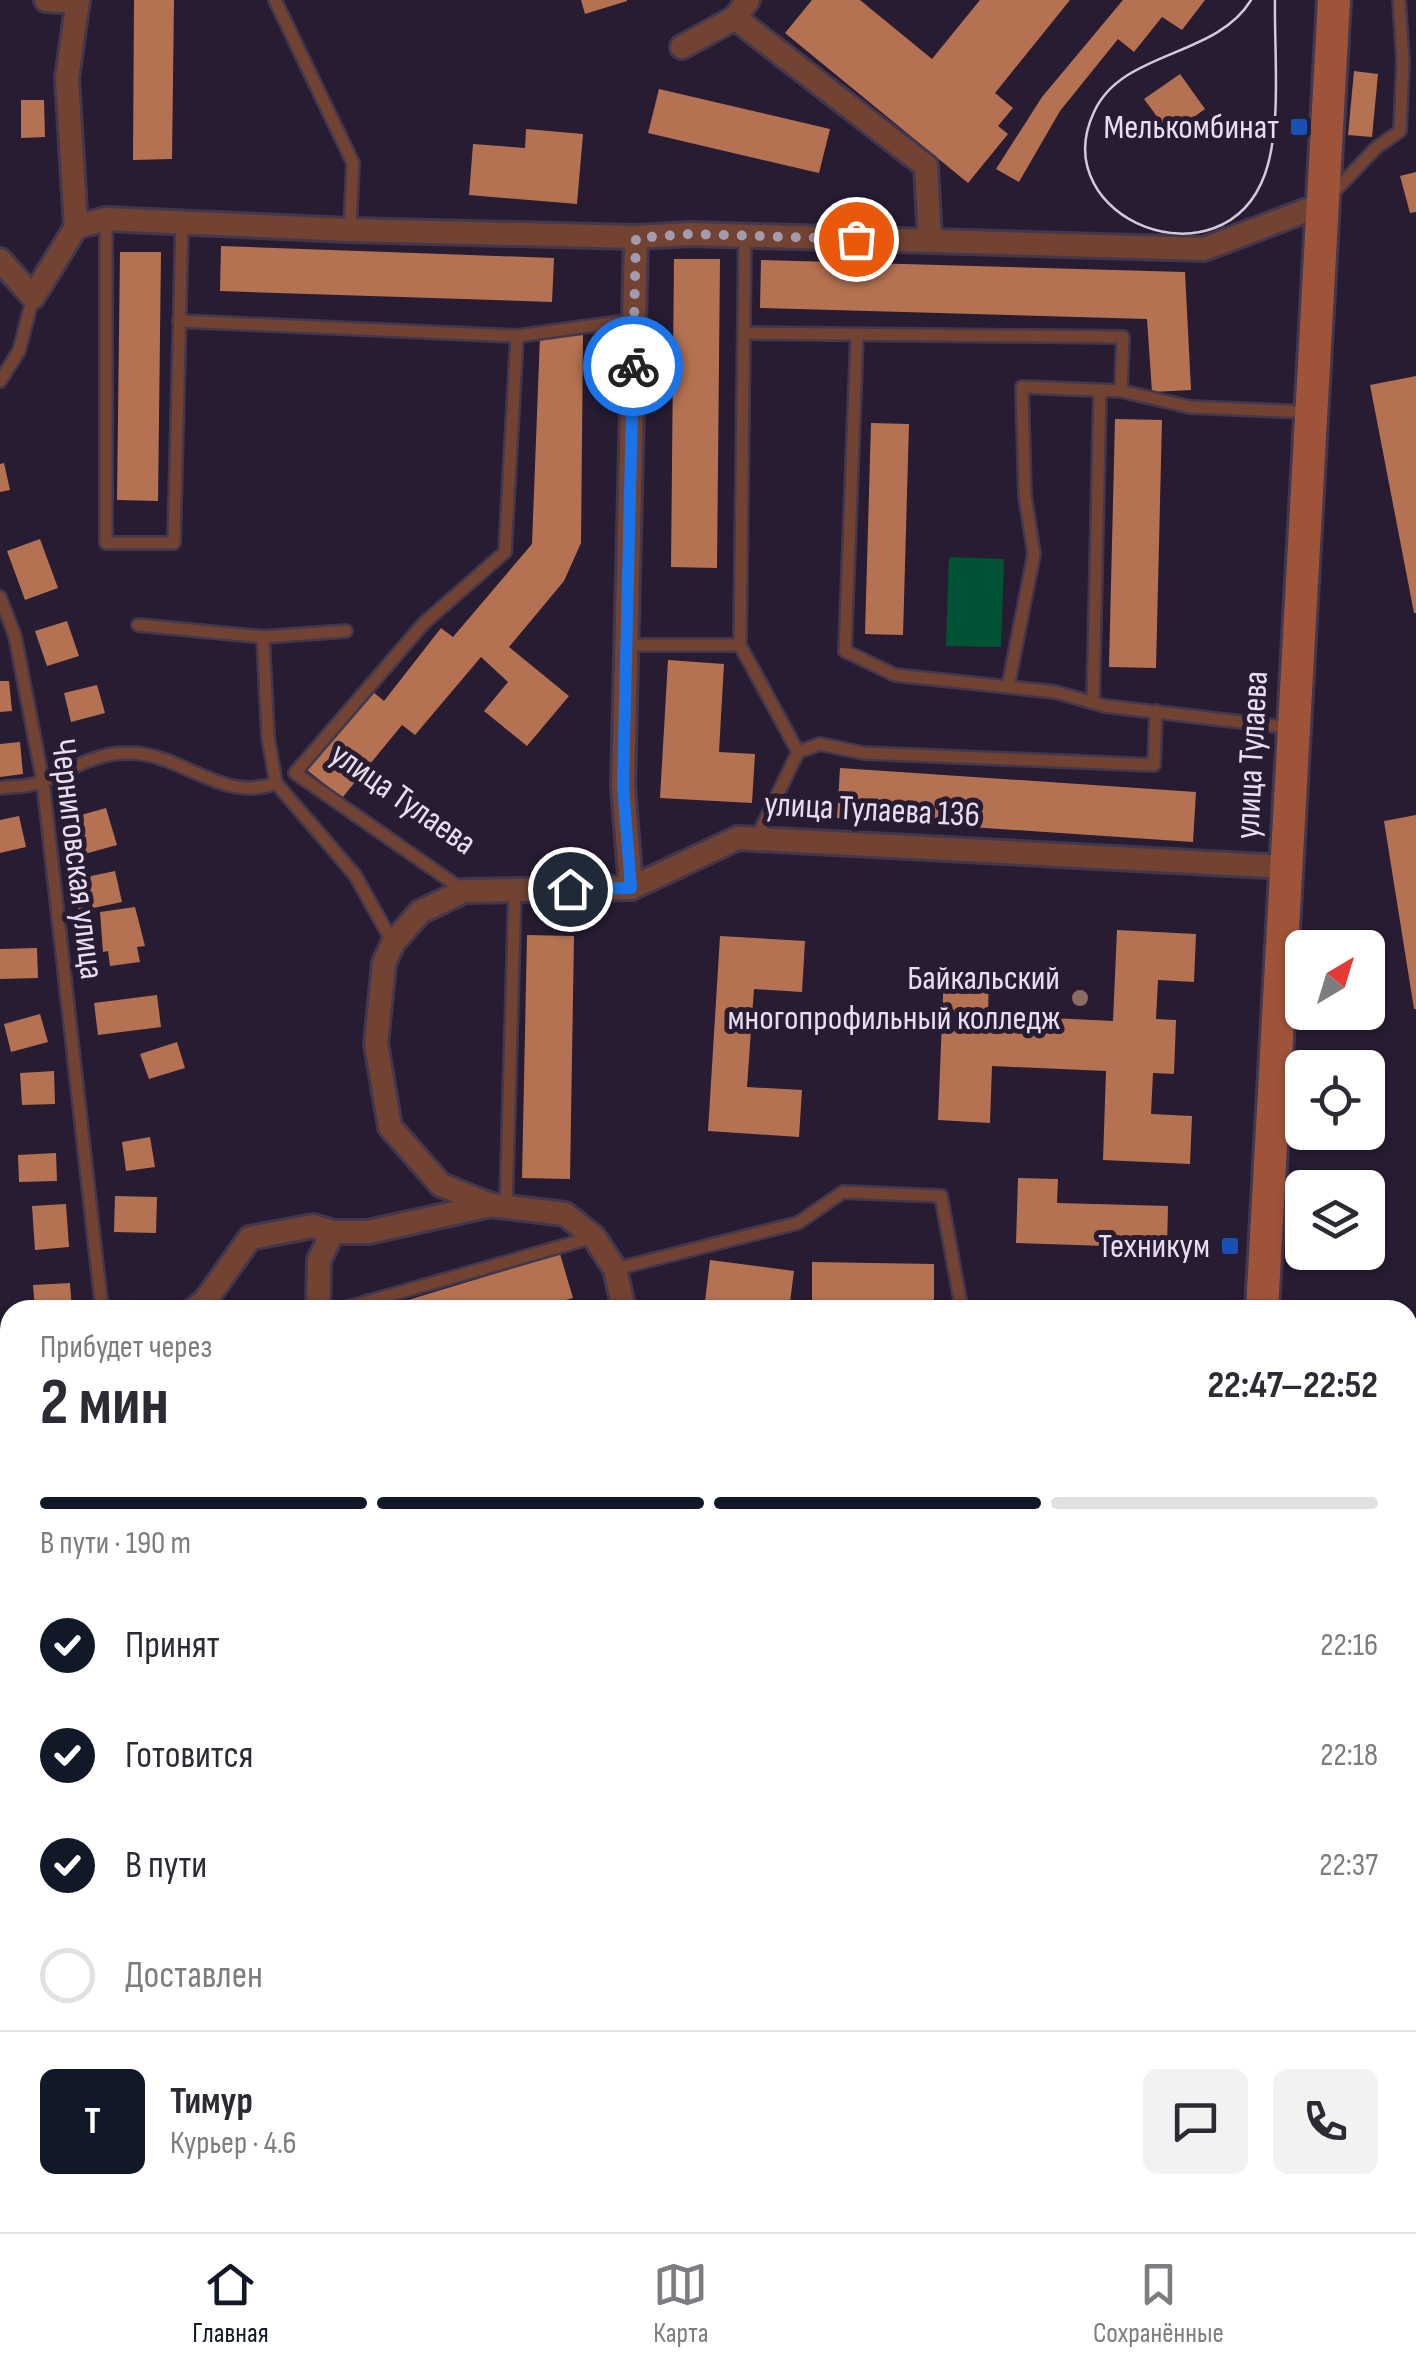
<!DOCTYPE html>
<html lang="ru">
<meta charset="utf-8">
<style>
body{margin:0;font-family:"Sofia Sans Condensed",sans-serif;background:#f2f2f3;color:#2b2b33;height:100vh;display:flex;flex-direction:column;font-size:38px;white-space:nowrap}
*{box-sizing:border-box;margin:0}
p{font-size:32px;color:#7c7c81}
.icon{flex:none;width:55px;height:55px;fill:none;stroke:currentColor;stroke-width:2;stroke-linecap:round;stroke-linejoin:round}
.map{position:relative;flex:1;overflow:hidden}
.drawer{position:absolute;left:0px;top:1300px;width:1418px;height:932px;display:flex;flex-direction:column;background:#fff;border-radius:30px 30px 0 0;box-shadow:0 2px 8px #0004}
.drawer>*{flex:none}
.needle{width:65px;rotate:38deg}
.fabs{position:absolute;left:1285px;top:930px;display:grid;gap:20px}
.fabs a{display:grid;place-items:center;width:100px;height:100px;border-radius:15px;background:#fff;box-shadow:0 2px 8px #0004;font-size:50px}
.pin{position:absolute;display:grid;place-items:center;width:85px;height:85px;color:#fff;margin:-42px;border:5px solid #fff;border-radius:50%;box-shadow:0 2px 10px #0007}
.courier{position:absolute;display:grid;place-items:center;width:100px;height:100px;margin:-50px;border:8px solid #1a73e8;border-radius:50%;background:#fff;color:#222;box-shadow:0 2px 12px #0007}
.head em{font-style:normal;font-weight:700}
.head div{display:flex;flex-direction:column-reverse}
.head{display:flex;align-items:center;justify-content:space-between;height:170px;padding:0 40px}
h1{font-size:65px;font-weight:700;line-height:75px}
.bar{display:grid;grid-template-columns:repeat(4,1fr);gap:15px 10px;align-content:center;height:120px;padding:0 40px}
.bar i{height:12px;border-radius:8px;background:#e1e1e2}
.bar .selected{background:#111827}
.bar p{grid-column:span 4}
.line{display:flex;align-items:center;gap:25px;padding:0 40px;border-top:2px solid #e1e1e2}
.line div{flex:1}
.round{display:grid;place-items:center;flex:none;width:105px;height:105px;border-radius:15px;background:#f2f2f3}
ol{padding:0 40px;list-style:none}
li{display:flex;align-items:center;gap:30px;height:110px}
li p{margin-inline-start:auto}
li .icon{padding:10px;border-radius:50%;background:#111827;color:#fff;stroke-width:4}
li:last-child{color:#7c7c81}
li i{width:55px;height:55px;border:5px solid #e1e1e2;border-radius:50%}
.dock{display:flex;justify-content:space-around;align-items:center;height:140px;border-top:2px solid #e1e1e2;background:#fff;font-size:28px;color:#7c7c81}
.dock a{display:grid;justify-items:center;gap:5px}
.dock .selected{color:#111827}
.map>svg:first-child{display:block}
</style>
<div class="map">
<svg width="1416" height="2232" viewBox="0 0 1416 2232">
<rect width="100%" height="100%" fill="#271c32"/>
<path fill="#015335" d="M949,557L1004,559L1001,647L946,646Z"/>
<g fill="#b57252">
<path d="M134,0H174L172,159L133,160Z"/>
<path d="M581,0H627V1L585,14Z"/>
<path d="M812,0H860L932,59L980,0H1070L995,93L1013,108L998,126L1008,134L968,183L785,33Z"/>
<path d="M1123,0H1205L1182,30L1162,17L1134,52L1118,39L1060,111L1019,182L996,169L1042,97Z"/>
<path d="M1354,71L1378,74L1372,137L1348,135Z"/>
<path d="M1180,74L1205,109L1170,134L1144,99Z"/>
<path d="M659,89L830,129L819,173L648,133Z"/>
<path d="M21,100H44L45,137L21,138Z"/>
<path d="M526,129L583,134L577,204L469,195L473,144L525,148Z"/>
<path d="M1416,172V212L1410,213L1400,176Z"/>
<path d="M221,246L554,258L552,302L220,291Z"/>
<path d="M120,252H161L158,501L117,500Z"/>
<path d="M674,259H720L717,568L671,567Z"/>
<path d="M761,260L1185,272L1191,390L1152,392L1147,319L760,308Z"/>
<path d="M583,335L581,543L564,581L509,647L569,696L527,746L484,711L508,682L481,657L415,735L402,725L342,798L307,770L372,691L384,701L441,628L453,637L532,544L540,336Z"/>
<path d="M1416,376V613H1414L1370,385Z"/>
<path d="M1115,419L1162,420L1156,668L1109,667Z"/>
<path d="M871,423L909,424L903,635L865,634Z"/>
<path d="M4,463L10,490L0,492V464Z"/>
<path d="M40,539L58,588L25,600L7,551Z"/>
<path d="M67,621L79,656L47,666L35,631Z"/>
<path d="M668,660L724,664L719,752L755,754L752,803L660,798Z"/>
<path d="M0,681H9L12,711L0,712Z"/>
<path d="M97,685L105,713L71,722L64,693Z"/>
<path d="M20,742L23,774L0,777V744Z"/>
<path d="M840,768L1196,792L1193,842L837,818Z"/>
<path d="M106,808L117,845L81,855L70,818Z"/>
<path d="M1416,815V1009H1414L1384,821Z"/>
<path d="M19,816L26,847L0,853V820Z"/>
<path d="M115,871L122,902L79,911L72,880Z"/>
<path d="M135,907L145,946L137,947L140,962L110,966L108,951L103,952L100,912Z"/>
<path d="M1117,930L1196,934L1194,982L1158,980L1156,1019L1176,1020L1174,1074L1153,1073L1151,1114L1192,1116L1190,1164L1103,1160L1106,1071L992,1066L990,1123L938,1120L944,971L989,973L988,1015L1113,1021Z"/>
<path d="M527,935L574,936L570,1179L522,1178Z"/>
<path d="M720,936L805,941L802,992L754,989L747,1087L802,1090L799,1137L708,1131Z"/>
<path d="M37,948L38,978L0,979V949Z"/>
<path d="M157,995L161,1027L98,1035L94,1003Z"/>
<path d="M40,1014L48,1042L11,1052L4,1024Z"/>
<path d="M177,1042L185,1068L149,1079L140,1054Z"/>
<path d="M54,1071L55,1104L22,1105L20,1073Z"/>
<path d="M150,1137L155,1167L126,1171L122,1142Z"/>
<path d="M56,1153L57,1181L19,1182L18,1155Z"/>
<path d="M1018,1178L1058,1179L1057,1203L1168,1206L1167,1248L1016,1243Z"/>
<path d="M115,1196L157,1197L156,1233L114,1232Z"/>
<path d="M66,1204L69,1247L35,1250L32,1206Z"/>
<path d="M560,1254L573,1298L531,1310H375Z"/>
<path d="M710,1260L794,1271L789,1310H704Z"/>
<path d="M812,1262L934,1264V1310H812Z"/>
<path d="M70,1283L72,1310H35L33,1285Z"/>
<path d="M4,1649L10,1681L0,1684V1650Z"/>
<path d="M10,1711V1735L5,1736L1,1713Z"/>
<path d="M10,1872V1899L0,1902V1875Z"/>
<path d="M10,1941V1965L0,1969V1945Z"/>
<path d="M1408,2020L1416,2033V2041L1408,2047Z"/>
<path d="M1416,2146V2201L1408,2205V2150Z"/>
<path d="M10,2210V2222H25L26,2232H0V2212Z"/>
<path d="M476,2222H503L504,2224L478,2230Z"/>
<path d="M743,2222H769L771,2232H732L730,2226Z"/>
<path d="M928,2222H962L965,2232H928Z"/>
<path d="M1134,2222H1172L1173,2224L1136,2232Z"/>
<path d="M692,2224L693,2232H666V2230Z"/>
</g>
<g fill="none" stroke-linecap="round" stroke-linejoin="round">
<defs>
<g id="service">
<path d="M275,0L353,163L350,230"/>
<path d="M1331,195L1377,147L1400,131L1403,61L1399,0"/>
<path d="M106,219V543H174L182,224"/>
<path d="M745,235L740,645L798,752"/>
<path d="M179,321L517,336L633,320"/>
<path d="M744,333L1123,337L1121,391"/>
<path d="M857,334L845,651L895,675L1055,692L1105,706L1292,728"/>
<path d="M0,381L19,351L33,297"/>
<path d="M0,597L15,636L43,782L102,1310"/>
<path d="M138,625L263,637L346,631"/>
<path d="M263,637L268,737L276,783L355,875L393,943"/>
<path d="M628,645H740"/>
<path d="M1008,687L1034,554L1025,496L1022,387L1121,391L1190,407L1308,412"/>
<path d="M1093,703L1100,390"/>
<path d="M0,788C15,786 33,787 46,780C79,765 103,749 142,754C189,761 227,802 276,783"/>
<path d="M756,839L798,752L820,744L863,753L1154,765L1156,711"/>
<path d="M463,890L295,773L424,623L505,552L517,336"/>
<path d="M506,1207L515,890"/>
<path d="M615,1269L798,1223L843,1192L941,1196L962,1310"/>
<path d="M338,1310L594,1237"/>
<path d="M1408,1555L1416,1573"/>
<path d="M0,1797L10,1828"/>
<path d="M1375,2222L1378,2232"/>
<path d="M1384,2232L1416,2220"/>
</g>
<g id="minor">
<path d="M46,0L77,2"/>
<path d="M735,18L926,166L930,241"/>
<path d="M682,47L735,18L748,0"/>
<path d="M76,227L106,219L350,230L636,237L691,234L1204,249L1323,204"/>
<path d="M0,260L33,297L76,227L67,78L78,0"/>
<path d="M631,888L623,786L636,237"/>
<path d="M193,1310L205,1301L250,1238L313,1226L333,1232H368L491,1205"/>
<path d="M318,1310L319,1260L333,1232"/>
<path d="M624,1310L615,1269L594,1237L565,1214L491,1205L441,1185L390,1127L376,1044L384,963L393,943L420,912L464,891L631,888L738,838L1286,867"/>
<path d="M0,1341L10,1340"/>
<path d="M0,2059L10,2057"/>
<path d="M139,2222L142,2232"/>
<path d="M297,2222L321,2232"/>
<path d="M902,2222L905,2232"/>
<path d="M191,2232L253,2222"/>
<path d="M525,2232L551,2222"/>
<path d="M1283,2232L1288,2222"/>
</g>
<g id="secondary">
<path d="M1262,1310L1334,0"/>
<path d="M0,1836L10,1833"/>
<path d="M1304,2222L1307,2232"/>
</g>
</defs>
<use href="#service" stroke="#42374c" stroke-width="16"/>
<use href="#minor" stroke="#42374c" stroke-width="28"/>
<use href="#secondary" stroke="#42374c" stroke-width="38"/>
<use href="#service" stroke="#724333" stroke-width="11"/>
<use href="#minor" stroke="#724333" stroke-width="22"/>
<use href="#secondary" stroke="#9f543a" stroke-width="32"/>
<path stroke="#d2cad9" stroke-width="2.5" d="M1251,0C1216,58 1122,50 1094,112C1044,219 1223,290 1265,174C1282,126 1274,52 1275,0"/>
</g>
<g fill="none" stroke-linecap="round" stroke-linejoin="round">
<path stroke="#a49bac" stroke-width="10" stroke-dasharray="0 18" d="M633,366L636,238L691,234L856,239"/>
<path stroke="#1a73e8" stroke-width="12" d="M570,889L631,888L623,786L633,366"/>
</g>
<g fill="#1a4fb4" stroke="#271c32" stroke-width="4">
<rect x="1289" y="117" width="20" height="20" rx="5"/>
<rect x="1220" y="1236" width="20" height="20" rx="5"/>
</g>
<circle fill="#8d6e63" stroke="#271c32" stroke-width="4" cx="1080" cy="998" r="10"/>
<g text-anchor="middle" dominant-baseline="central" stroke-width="10" stroke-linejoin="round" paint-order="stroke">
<g font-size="35" fill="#e7dfee" stroke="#271c32" text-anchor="end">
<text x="1279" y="127">Мелькомбинат</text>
<text x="1060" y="978">Байкальский<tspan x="1060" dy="40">многопрофильный колледж</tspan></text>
<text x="1210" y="1246">Техникум</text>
</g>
<g font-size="35" fill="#e7dfee" stroke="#271c32">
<text transform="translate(1252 755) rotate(-87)">улица Тулаева</text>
<text transform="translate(403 799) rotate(35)">улица Тулаева</text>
<text transform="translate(872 810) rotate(3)">улица Тулаева 136</text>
<text transform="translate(77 859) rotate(83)">Черниговская улица</text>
</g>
</g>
</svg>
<div class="fabs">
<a><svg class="needle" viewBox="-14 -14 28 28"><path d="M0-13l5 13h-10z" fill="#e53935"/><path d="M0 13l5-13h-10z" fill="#7c7c81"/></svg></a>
<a><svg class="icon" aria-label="locate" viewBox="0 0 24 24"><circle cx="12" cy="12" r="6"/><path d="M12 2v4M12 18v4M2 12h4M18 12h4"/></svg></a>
<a><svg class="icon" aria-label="layers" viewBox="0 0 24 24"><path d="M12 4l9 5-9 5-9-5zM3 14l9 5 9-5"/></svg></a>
</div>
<div class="pin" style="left:856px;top:239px;background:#ea580c"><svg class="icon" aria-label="bag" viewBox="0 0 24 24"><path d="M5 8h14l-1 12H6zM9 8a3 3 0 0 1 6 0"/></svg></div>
<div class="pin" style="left:570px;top:889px;background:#1f2937"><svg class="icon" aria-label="home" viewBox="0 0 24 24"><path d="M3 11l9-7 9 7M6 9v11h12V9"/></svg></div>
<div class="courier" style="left:633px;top:366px"><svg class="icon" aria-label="bike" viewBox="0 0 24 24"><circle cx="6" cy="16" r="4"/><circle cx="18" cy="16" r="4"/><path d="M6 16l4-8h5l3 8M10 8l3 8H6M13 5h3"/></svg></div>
<section class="drawer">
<div class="head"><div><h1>2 мин</h1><p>Прибудет через</p></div><em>22:47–22:52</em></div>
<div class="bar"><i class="selected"></i><i class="selected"></i><i class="selected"></i><i></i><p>В пути · 190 m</p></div>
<ol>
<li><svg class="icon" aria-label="check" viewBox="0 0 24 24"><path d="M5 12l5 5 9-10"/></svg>Принят<p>22:16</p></li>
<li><svg class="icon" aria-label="check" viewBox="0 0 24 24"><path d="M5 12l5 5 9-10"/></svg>Готовится<p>22:18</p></li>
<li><svg class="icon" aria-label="check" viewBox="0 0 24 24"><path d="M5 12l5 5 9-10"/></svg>В пути<p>22:37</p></li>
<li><i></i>Доставлен</li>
</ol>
<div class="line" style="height:180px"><b class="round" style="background:#111827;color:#fff">Т</b><div><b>Тимур</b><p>Курьер · 4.6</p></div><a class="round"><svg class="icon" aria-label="chat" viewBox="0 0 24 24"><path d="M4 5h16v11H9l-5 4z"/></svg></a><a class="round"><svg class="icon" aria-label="phone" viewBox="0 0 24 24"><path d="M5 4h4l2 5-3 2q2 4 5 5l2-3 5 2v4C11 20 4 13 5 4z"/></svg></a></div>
</section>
</div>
<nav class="dock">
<a class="selected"><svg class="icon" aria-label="home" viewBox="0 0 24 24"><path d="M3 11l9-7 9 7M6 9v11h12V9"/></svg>Главная</a>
<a><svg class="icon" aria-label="map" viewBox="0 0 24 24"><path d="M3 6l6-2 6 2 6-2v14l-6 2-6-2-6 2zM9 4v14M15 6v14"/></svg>Карта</a>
<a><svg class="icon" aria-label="saved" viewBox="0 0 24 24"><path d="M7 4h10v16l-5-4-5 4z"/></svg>Сохранённые</a>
</nav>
